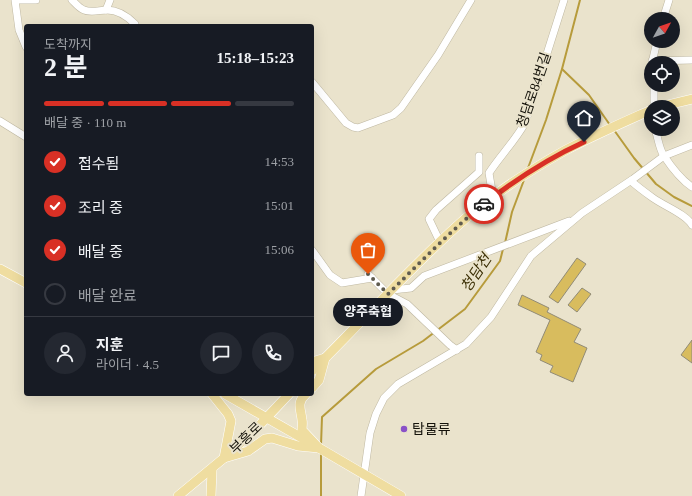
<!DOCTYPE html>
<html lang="ko">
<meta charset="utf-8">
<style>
body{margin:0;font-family:"Times New Roman","Noto Sans KR",serif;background:#242831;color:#f1f3f6;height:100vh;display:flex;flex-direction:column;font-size:15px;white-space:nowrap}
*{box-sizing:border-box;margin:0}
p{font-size:13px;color:#9ea1a6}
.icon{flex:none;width:22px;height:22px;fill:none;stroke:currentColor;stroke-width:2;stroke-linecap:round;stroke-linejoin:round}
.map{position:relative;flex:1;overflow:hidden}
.sheet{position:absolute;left:24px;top:24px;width:290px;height:372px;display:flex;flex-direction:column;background:#171b24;border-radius:4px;box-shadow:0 4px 16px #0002}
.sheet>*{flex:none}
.needle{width:26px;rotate:50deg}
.tools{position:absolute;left:644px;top:12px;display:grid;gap:8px}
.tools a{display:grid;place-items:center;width:36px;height:36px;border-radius:50%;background:#171b24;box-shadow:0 4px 16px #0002;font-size:20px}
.pin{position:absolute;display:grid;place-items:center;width:34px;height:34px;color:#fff;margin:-41px -17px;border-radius:50% 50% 50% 0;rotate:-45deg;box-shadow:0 0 4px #0007}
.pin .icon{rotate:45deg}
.courier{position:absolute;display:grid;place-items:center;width:40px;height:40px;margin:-20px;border:3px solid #d93025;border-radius:50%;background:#fff;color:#222;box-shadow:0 1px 5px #0007}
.bubble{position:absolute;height:28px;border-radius:14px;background:#171b24;box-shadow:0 4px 16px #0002;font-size:13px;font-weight:700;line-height:28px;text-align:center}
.summary em{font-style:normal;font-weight:700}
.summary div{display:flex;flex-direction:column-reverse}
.summary{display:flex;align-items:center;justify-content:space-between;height:68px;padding:0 20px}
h1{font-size:26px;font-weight:700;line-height:30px}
.bar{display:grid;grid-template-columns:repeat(4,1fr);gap:6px 4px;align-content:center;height:48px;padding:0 20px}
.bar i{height:5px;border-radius:3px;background:#363941}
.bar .active{background:#d93025}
.bar p{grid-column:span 4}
.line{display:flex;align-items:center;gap:10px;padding:0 20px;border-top:1px solid #363941}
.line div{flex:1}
.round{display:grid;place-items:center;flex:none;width:42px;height:42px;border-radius:21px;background:#242831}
ol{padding:0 20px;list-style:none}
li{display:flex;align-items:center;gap:12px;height:44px}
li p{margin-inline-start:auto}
li .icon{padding:4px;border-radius:50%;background:#d93025;color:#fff;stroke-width:4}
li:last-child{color:#9ea1a6}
li i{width:22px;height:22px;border:2px solid #363941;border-radius:50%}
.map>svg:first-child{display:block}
</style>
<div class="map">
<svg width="692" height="496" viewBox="0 0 692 496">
<rect width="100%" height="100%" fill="#eae3cc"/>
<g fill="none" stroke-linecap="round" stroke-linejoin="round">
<g stroke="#b79b3b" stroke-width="2">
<path d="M562,69L589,95L610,125"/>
<path d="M614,130L634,158L656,184L674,197L692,206"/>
<path d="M528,168L546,120L562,69L580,0"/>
<path d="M505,243L512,212L524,180"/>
<path d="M321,445L322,417L376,369L423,341L465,309L500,261L503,249"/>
<path d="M321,496V453"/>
</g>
</g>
<g fill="#d8bc5e" stroke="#918b76">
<path d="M577,258L586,264L558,303L549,297Z"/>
<path d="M582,288L591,294L577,312L568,305Z"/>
<path d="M522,295L549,308L547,312L581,329L574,342L587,348L573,382L550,372L553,366L540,360L542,355L536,352L550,320L518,305Z"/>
<path d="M692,340V363L681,355Z"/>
</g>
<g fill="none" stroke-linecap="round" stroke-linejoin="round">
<defs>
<g id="minor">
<path d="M72,0C76,4 79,8 84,10C91,13 100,10 107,10C118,10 127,16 135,24V26"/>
<path d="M106,10L110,0"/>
<path d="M663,19L669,0"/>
<path d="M26,47L19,30L15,0H36"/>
<path d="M652,61L692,60"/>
<path d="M652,63L657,41"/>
<path d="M312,82L346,123L353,127L358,128L393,115L401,108L438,55L471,0"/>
<path d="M654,85V107"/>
<path d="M0,121L26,137"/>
<path d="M655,129C658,137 659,149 664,156C672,168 680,179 692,187"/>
<path d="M631,181C638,187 646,193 653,198C664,206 686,214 692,225"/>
<path d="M493,197L489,173C500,156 515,141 525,123L564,0"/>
<path d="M440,242L429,219L436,210L479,172V156"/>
<path d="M312,250L330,275L342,283L372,278"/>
<path d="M368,274L388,294L407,304L450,345L457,350"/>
<path d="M392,290L411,288L424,276L569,221"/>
<path d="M361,496L370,433L376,414L384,398L398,384L466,344L491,317L531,256L582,213L633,179L664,156L692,145"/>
</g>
<g id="major">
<path d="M659,107L692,99"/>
<path d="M0,269L26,283"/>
<path d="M312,362L325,358L319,380L312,388"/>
<path d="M312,371C364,320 412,265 466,218C494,194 532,169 564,151C592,136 622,123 651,110"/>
<path d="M212,394L228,414L231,421L224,458L248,451L265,439L272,438L298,446L319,448"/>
<path d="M225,394L309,442"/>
<path d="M306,394C296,403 301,409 302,420C303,423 302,427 302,430L319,448L401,496"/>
<path d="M178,496L224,458L256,429L289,394"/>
<path d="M211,496L212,470"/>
</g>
</defs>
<use href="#minor" stroke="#bfb8a2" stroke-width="8"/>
<use href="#major" stroke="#fff" stroke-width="10"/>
<use href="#minor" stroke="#fff" stroke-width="7"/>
<use href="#major" stroke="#efdda0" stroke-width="9"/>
</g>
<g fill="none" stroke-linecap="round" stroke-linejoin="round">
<path stroke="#605c4f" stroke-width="4" stroke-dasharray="0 7.2" d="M368,274L388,294C420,263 450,231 484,204"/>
<path stroke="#d93025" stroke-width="5" d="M484,204C515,180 549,158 584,142"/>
</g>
<circle fill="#8a51c8" stroke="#eae3cc" stroke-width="1.5" cx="404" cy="429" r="4"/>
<g text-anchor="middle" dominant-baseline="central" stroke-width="4" stroke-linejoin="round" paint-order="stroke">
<g font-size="14" fill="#15130b" stroke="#eae3cc">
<text transform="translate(534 90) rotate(-71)">청담로84번길</text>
<text transform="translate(246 438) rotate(-44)">부흥로</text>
</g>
<g font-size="14" fill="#15130b" stroke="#eae3cc" text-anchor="start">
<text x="412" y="429">탑물류</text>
</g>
<g font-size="15" font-style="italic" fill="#3b2f05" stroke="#eae3cc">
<text transform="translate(476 273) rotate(-56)">청담천</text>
</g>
</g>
</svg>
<div class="tools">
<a><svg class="needle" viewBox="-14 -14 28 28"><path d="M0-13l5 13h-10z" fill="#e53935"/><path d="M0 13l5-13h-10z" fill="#9ea1a6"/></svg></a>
<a><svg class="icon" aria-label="locate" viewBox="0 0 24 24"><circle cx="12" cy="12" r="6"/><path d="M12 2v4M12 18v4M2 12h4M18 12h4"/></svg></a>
<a><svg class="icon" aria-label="layers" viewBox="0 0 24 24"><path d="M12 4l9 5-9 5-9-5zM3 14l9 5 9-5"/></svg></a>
</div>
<div class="pin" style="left:368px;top:274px;background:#ea580c"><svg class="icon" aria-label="bag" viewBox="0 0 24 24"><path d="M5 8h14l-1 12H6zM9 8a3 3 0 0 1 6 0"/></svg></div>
<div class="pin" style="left:584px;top:142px;background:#1f2937"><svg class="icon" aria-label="home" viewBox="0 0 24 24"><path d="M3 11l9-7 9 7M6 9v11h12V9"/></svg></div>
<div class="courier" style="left:484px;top:204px"><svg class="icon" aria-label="car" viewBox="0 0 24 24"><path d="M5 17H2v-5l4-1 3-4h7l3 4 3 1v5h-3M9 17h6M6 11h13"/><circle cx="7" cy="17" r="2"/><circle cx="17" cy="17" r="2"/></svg></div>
<div class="bubble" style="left:333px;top:298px;width:70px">양주축협</div>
<section class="sheet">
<div class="summary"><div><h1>2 분</h1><p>도착까지</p></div><em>15:18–15:23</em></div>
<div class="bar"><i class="active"></i><i class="active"></i><i class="active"></i><i></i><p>배달 중 · 110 m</p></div>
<ol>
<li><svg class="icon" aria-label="check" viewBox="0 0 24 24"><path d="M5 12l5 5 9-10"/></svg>접수됨<p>14:53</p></li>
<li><svg class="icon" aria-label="check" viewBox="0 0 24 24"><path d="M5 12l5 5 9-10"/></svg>조리 중<p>15:01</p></li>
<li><svg class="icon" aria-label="check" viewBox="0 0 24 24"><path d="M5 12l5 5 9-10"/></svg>배달 중<p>15:06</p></li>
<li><i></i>배달 완료</li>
</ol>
<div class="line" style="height:72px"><a class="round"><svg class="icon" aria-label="person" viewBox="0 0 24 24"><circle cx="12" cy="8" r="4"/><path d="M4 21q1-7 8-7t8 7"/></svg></a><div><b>지훈</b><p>라이더 · 4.5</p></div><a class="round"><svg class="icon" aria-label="chat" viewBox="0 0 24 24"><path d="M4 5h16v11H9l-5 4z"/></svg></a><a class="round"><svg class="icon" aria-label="phone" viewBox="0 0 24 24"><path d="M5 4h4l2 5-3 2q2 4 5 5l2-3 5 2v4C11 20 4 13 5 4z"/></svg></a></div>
</section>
</div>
